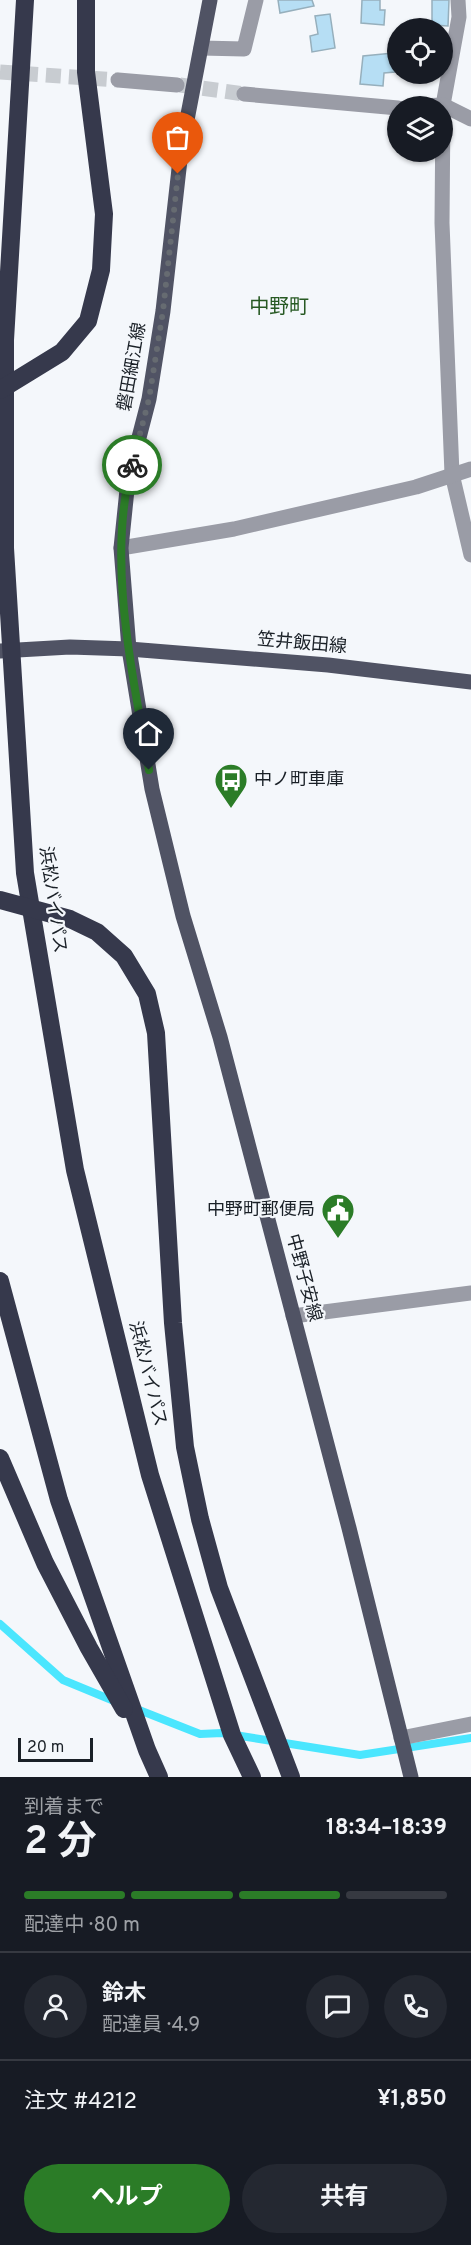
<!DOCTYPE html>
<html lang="ja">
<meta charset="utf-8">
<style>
body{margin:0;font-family:Overpass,"Noto Sans JP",sans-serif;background:#242831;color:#f1f3f6;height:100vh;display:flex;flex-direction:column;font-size:22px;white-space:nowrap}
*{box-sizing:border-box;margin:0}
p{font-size:20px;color:#9ea1a6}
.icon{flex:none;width:33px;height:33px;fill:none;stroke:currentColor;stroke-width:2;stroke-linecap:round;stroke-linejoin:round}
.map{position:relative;height:1777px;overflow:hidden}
.sheet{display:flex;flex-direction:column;background:#171b24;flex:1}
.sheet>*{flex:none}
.buttons{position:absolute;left:387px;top:18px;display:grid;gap:12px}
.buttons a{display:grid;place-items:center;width:66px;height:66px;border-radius:50%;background:#171b24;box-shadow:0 2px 4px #0004;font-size:30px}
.scale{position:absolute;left:18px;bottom:15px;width:75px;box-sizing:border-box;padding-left:6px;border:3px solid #1a2027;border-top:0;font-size:16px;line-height:21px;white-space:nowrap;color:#1a2027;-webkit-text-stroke:4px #f4f7fb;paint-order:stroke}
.pin{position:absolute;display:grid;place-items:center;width:51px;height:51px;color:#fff;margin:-62px -26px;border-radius:50% 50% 50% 0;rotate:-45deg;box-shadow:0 0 6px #0007}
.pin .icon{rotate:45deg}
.courier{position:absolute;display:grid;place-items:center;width:60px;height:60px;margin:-30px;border:4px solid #2b7c27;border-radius:50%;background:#fff;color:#222;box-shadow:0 2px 8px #0007}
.overview em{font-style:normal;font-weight:700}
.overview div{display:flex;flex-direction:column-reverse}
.overview{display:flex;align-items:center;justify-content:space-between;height:102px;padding:0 24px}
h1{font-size:39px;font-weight:700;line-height:45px}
.bar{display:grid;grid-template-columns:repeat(4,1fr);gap:9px 6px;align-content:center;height:72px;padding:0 24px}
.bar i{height:8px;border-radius:4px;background:#363941}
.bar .active{background:#2b7c27}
.bar p{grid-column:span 4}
.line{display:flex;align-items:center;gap:15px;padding:0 24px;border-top:2px solid #363941}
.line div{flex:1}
.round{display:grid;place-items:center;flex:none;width:63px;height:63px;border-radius:32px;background:#242831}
.cta{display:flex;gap:12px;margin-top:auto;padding:12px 24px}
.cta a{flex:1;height:69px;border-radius:36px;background:#2b7c27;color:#fff;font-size:24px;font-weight:700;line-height:69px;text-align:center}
.cta a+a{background:#242831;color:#f1f3f6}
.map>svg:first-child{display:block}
</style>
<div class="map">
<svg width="471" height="1777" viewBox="0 0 471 1777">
<rect width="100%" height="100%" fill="#f4f7fb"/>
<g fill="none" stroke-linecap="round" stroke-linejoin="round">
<g stroke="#4be6fe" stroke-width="8">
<path d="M0,1624L63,1680L114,1701"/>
<path d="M134,1708L200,1734L222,1733L360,1755L471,1738"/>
</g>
</g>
<g fill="#b6def4" stroke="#96afbc" stroke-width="1.5">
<path d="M278,0H312L314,6L280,13Z"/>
<path d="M362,0H380V10H385L384,25L361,23Z"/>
<path d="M432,0H449L448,26L432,25Z"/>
<path d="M330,14L335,48L312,52L310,36L318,34L315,16Z"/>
<path d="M410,20H422L423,28H409H410Z"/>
<path d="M393,53L395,72L384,73L383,86L360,84L363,56Z"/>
</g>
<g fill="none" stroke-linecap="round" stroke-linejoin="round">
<g stroke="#c8ccd1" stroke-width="15" stroke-dasharray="15 8" stroke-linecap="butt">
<path d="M0,72L118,80"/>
<path d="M180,85L244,94"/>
</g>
<g stroke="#9a9ca6" stroke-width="15">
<path d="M458,0L459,17L443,105L442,223L452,474L471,555"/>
<path d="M201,48L244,49L256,0"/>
<path d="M118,80L177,85"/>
<path d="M244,94L398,108"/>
<path d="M420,106L443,105L471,119"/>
<path d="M121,548L234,529L416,487L471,469"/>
<path d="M293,1316L471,1293"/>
<path d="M401,1738L471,1724"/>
</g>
<g stroke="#505364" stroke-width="15">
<path d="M210,0L181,151L163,311L149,399L128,480L121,548L129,649L152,789L183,916L220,1037L349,1528L411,1777"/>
<path d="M0,651L70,647L129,649L328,665L471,682"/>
</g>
<g stroke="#36394c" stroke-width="18">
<path d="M25,0L5,340V548L25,873L75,1170L150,1475L232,1735L252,1777"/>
<path d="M0,390L62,352L88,321L101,270L104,214L86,72V0"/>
<path d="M0,900L70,919L97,932L124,956L147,994L156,1033L173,1323L185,1447L200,1519L219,1588L291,1777"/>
<path d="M0,1281L59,1500L147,1750L159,1777"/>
<path d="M0,1458L45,1563L89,1648L124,1709"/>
</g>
</g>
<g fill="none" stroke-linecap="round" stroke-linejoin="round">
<path stroke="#666b71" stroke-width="6" stroke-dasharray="0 10.8" d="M132,465L149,399L163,311L178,174"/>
<path stroke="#2b7c27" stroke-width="8" d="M132,465C106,560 133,674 149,770"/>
</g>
<defs>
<symbol id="bus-pin" viewBox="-11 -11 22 30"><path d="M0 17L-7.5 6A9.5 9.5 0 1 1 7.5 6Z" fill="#2b7c27" stroke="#f4f7fb"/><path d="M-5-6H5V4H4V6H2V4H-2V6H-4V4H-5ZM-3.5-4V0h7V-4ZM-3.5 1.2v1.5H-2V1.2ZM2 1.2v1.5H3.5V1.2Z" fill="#fff"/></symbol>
<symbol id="civic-pin" viewBox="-11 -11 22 30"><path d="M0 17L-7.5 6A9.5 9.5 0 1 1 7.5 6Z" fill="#2b7c27" stroke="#f4f7fb"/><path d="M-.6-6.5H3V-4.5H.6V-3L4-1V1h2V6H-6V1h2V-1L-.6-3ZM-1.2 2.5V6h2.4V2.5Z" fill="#fff"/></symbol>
</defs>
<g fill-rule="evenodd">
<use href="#bus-pin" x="212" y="761" width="38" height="52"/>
<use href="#civic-pin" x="319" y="1191" width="38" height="52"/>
</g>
<g text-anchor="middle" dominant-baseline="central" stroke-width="4.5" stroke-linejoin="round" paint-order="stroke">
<g font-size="18" fill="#1a2027" stroke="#f4f7fb">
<text transform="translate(133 367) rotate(-80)">磐田細江線</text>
<text transform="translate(302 644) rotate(5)">笠井飯田線</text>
<text transform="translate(52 900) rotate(82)">浜松バイパス</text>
<text transform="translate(303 1278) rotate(75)">中野子安線</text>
<text transform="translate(147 1374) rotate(76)">浜松バイパス</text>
</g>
<g font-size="18" fill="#1a2027" stroke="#f4f7fb" text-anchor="start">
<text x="254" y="780">中ノ町車庫</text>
<text x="315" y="1210" text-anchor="end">中野町郵便局</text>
</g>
<g font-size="20" fill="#275923" stroke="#f4f7fb">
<text x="279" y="308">中野町</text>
</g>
</g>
</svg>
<div class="buttons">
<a><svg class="icon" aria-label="locate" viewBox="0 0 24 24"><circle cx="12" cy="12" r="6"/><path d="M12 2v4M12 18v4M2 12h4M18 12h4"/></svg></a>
<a><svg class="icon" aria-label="layers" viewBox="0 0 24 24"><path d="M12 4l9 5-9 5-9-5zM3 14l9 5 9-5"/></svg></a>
</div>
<div class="scale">20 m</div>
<div class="pin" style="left:178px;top:174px;background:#ea580c"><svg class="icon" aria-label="bag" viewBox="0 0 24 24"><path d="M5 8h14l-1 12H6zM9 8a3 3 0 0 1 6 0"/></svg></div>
<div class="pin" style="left:149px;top:770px;background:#1f2937"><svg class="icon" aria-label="home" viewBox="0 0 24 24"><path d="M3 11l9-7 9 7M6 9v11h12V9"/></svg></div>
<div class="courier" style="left:132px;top:465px"><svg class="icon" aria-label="bike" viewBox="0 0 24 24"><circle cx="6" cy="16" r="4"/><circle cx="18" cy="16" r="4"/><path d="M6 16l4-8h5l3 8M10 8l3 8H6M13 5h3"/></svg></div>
</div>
<section class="sheet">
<div class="overview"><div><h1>2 分</h1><p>到着まで</p></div><em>18:34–18:39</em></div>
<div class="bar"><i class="active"></i><i class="active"></i><i class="active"></i><i></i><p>配達中 · 80 m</p></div>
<div class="line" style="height:108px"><a class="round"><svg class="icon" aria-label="person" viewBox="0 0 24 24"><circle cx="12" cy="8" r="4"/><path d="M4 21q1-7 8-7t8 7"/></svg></a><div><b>鈴木</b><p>配達員 · 4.9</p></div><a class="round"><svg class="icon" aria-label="chat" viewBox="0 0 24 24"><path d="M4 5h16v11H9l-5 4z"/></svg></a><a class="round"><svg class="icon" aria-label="phone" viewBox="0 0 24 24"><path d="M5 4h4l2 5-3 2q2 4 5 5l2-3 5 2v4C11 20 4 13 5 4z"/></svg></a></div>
<div class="line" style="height:78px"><div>注文 #4212</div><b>¥1,850</b></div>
<div class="cta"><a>ヘルプ</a><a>共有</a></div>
</section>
